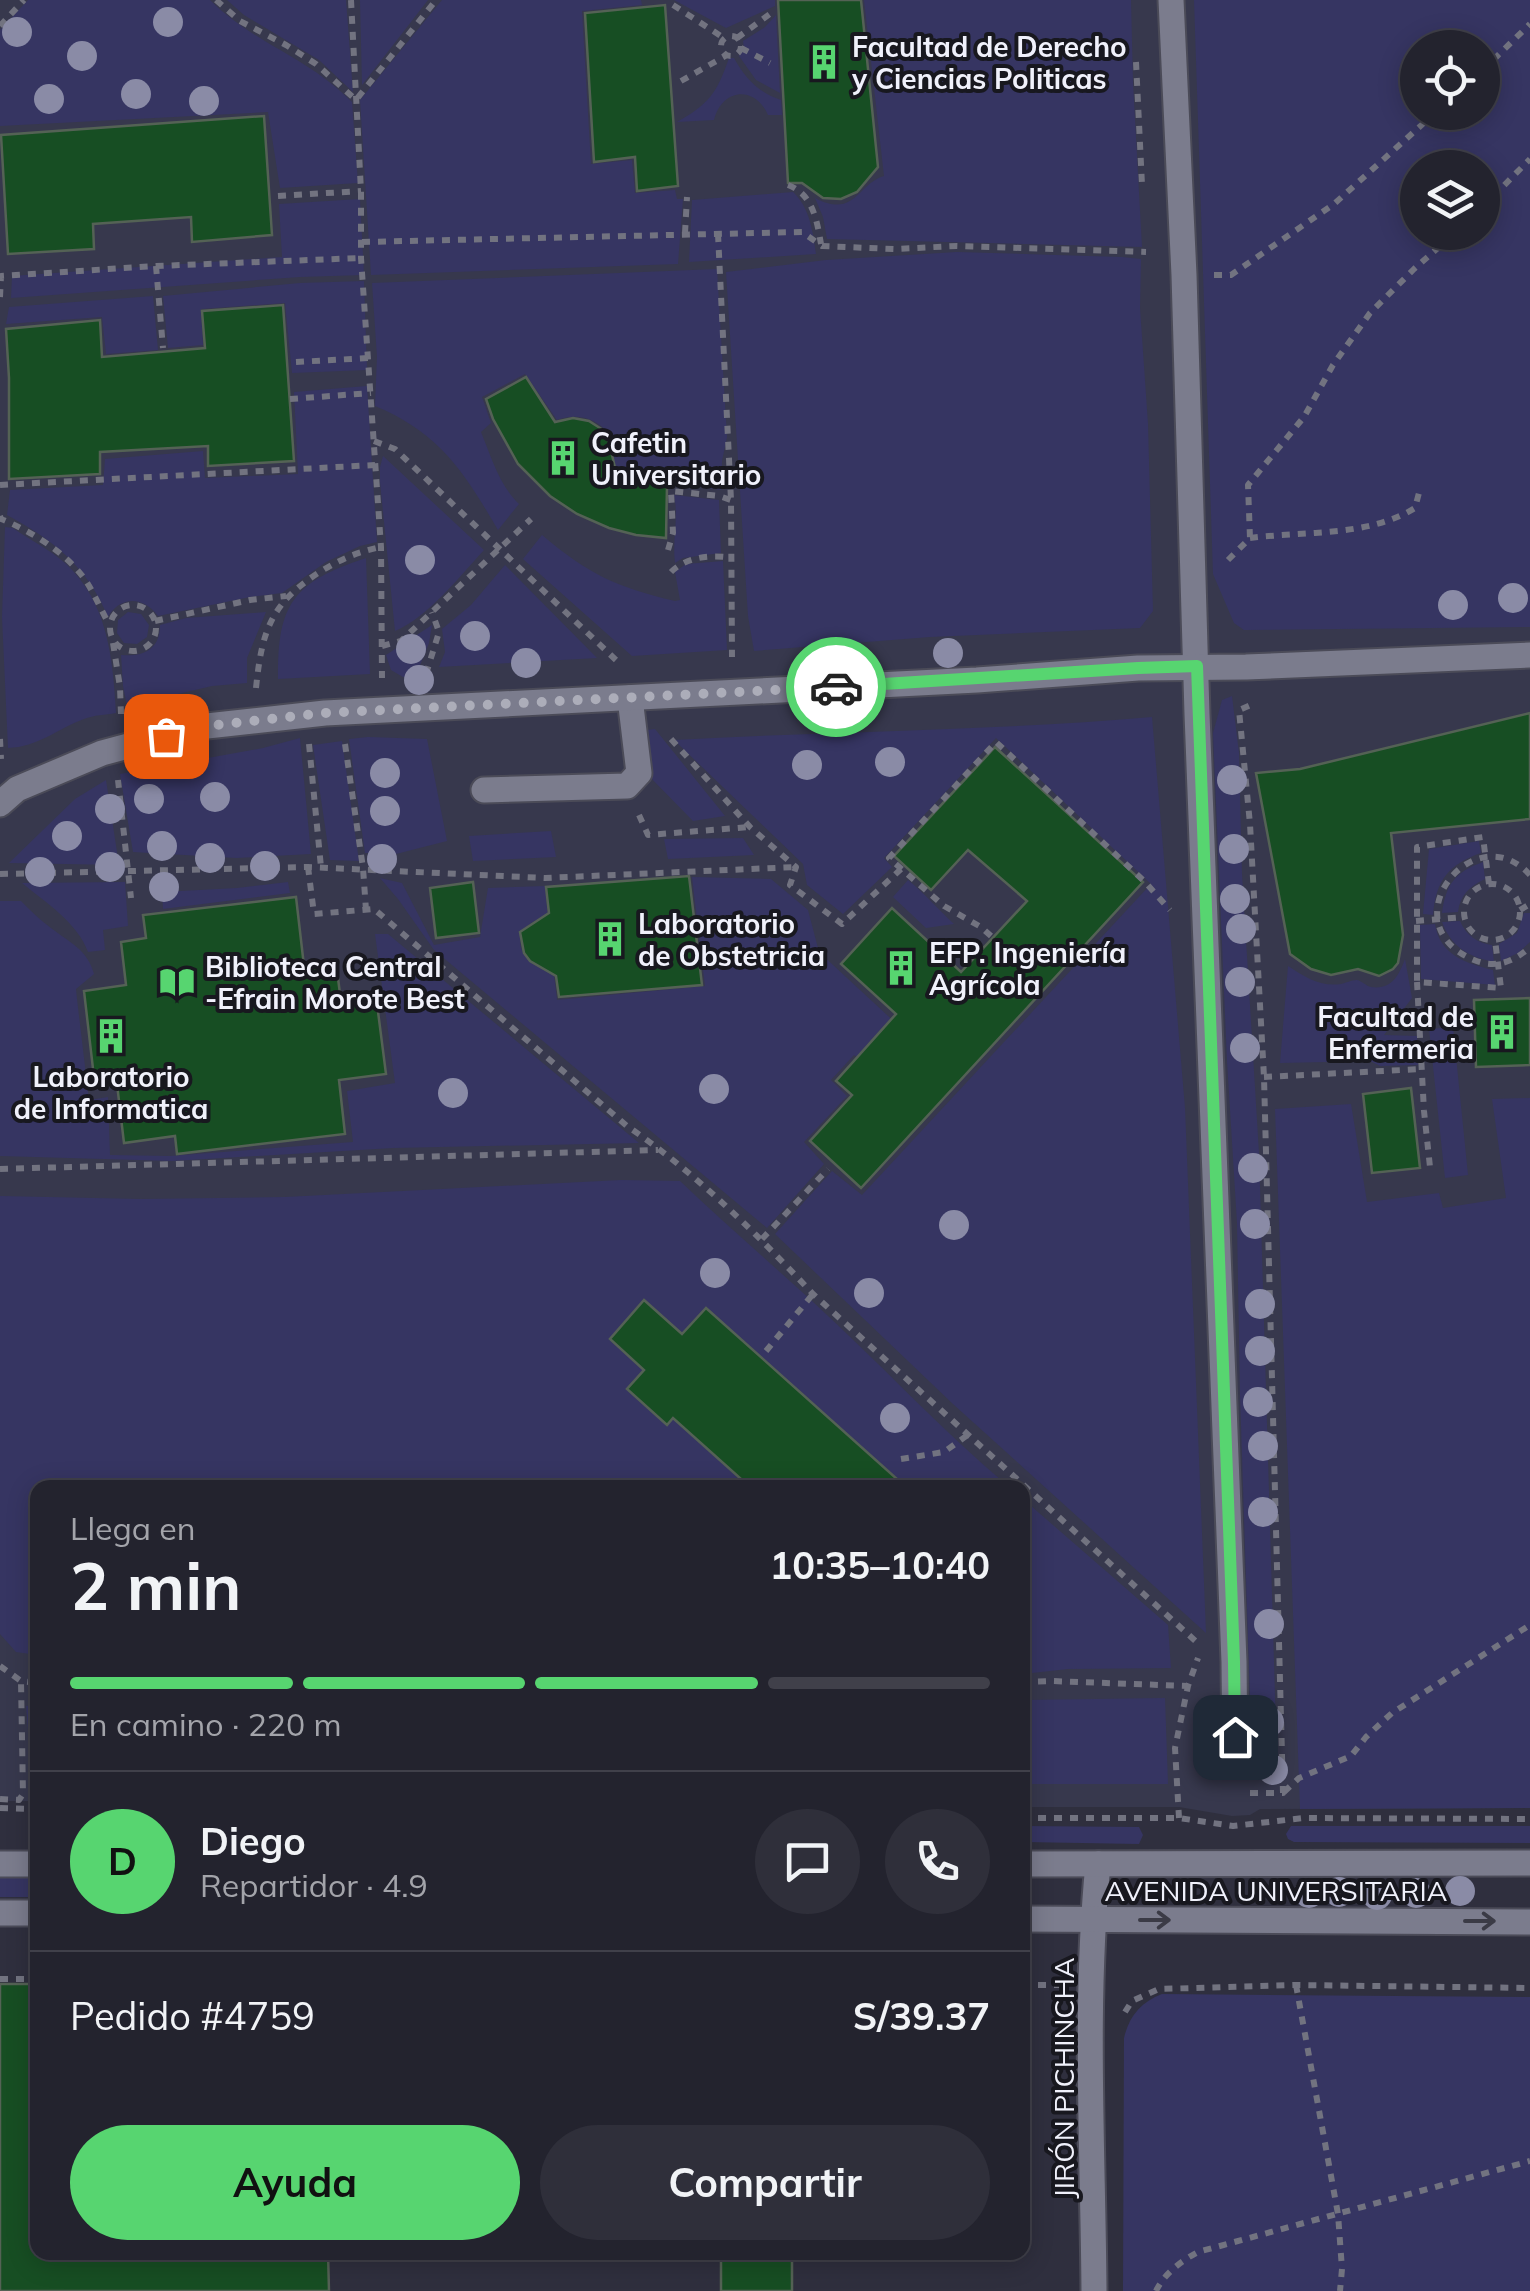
<!DOCTYPE html>
<html lang="es">
<meta charset="utf-8">
<style>
body{margin:0;font-family:Mulish,sans-serif;background:#2f2f3a;color:#f1f3f6;height:100vh;display:flex;flex-direction:column;font-size:38px;white-space:nowrap}
*{box-sizing:border-box;margin:0}
p{font-size:32px;color:#a3a4aa}
.icon{flex:none;width:55px;height:55px;fill:none;stroke:currentColor;stroke-width:2;stroke-linecap:round;stroke-linejoin:round}
.map{position:relative;flex:1;overflow:hidden}
.drawer{position:absolute;left:30px;top:1480px;width:1000px;height:780px;display:flex;flex-direction:column;background:#23232e;border-radius:20px;box-shadow:0 5px 25px #0003,0 0 0 2px #40404a}
.drawer>*{flex:none}
.buttons{position:absolute;left:1400px;top:30px;display:grid;gap:20px}
.buttons a{display:grid;place-items:center;width:100px;height:100px;border-radius:50%;background:#23232e;box-shadow:0 5px 25px #0003,0 0 0 2px #40404a;font-size:50px}
.pin{position:absolute;display:grid;place-items:center;width:85px;height:85px;color:#fff;margin:-42px;border-radius:20px;box-shadow:0 5px 15px #0006}
.courier{position:absolute;display:grid;place-items:center;width:100px;height:100px;margin:-50px;border:8px solid #57d570;border-radius:50%;background:#fff;color:#222;box-shadow:0 2px 12px #0007}
.summary em{font-style:normal;font-weight:700}
.summary div{display:flex;flex-direction:column-reverse}
.summary{display:flex;align-items:center;justify-content:space-between;height:170px;padding:0 40px}
h1{font-size:65px;font-weight:700;line-height:75px}
.bar{display:grid;grid-template-columns:repeat(4,1fr);gap:15px 10px;align-content:center;height:120px;padding:0 40px}
.bar i{height:12px;border-radius:8px;background:#40404a}
.bar .selected{background:#57d570}
.bar p{grid-column:span 4}
.line{display:flex;align-items:center;gap:25px;padding:0 40px;border-top:2px solid #40404a}
.line div{flex:1}
.round{display:grid;place-items:center;flex:none;width:105px;height:105px;border-radius:52px;background:#2f2f3a}
.button{display:flex;gap:20px;margin-top:auto;padding:20px 40px}
.button a{flex:1;height:115px;border-radius:60px;background:#57d570;color:#111;font-size:40px;font-weight:700;line-height:115px;text-align:center}
.button a+a{background:#2f2f3a;color:#f1f3f6}
.map>svg:first-child{display:block}
</style>
<div class="map">
<svg width="1530" height="2291" viewBox="0 0 1530 2291">
<rect width="100%" height="100%" fill="#2f2f3e"/>
<path fill="#37384d" fill-rule="evenodd" d="M0,0H1530V1808L1260,1809L1250,1815L1232,1816L1179,1807H1023L1022,1488H38L37,1801H0ZM1418,48H1482V112H1418ZM1418,168H1482V232H1418Z"/>
<g fill="#363562" fill-rule="evenodd">
<path d="M28,0H210C253,43 308,57 352,102L358,183L280,188L268,112L0,126V30Z"/>
<path d="M227,0H346L353,92L319,60L244,15Z"/>
<path d="M360,0H428L362,85Z"/>
<path d="M442,0H641L642,5L582,11L591,164L632,160L635,193L675,190L677,199H683L678,264L371,275L360,100Z"/>
<path d="M674,0H775V6L726,28Z"/>
<path d="M864,0H1131L1133,83L1142,247L827,239L823,217L815,198C855,219 857,184 884,176Z"/>
<path d="M1194,0H1530V627L1244,630L1234,623L1213,574ZM1418,48H1482V112H1418ZM1418,168H1482V232H1418Z"/>
<path d="M776,15L780,93L756,80L739,56L744,48L743,41L765,27Z"/>
<path d="M729,58H734C745,78 759,93 781,100L782,115H768C755,85 722,88 714,120L677,122C709,104 717,93 729,58Z"/>
<path d="M793,192C810,208 813,232 816,254L689,262L692,200Z"/>
<path d="M360,199L364,275L300,277L11,298L12,276L282,257L279,204Z"/>
<path d="M957,252L1122,257L1141,259L1140,308L1148,424L1153,611L1140,628L930,637L754,651L748,616L726,272L826,260Z"/>
<path d="M717,269L727,437L722,461L721,490L640,478L612,468C622,431 590,408 557,420L525,374L482,397L491,423L481,432C491,456 499,485 519,504L498,530C464,472 440,433 375,406L377,357L372,283Z"/>
<path d="M364,281L367,370L292,373L285,303L201,309L203,345L168,348L163,296L300,283Z"/>
<path d="M153,296L158,350L106,354L102,317L6,324L9,307Z"/>
<path d="M367,386L377,542L360,546L326,562L282,593L250,597L158,616C144,597 121,595 108,617C87,566 53,540 7,515L10,490L103,485L105,459L203,451L205,478L298,474L294,392Z"/>
<path d="M383,456L484,550C460,576 427,618 395,631L380,482V467Z"/>
<path d="M674,495L719,500L721,553L683,558L675,563C672,540 679,518 674,495Z"/>
<path d="M5,527L13,528C30,540 49,549 65,563C108,602 113,659 116,713C105,715 94,715 84,719C57,729 38,747 8,748L2,617Z"/>
<path d="M542,535C588,574 616,587 675,601L680,600L675,572L686,564L723,561L727,650L632,656L523,559Z"/>
<path d="M366,558L370,674L278,679C277,604 293,582 366,558Z"/>
<path d="M505,565L597,658L439,667L445,652L442,629L471,605Z"/>
<path d="M128,612L141,614L149,625L147,637L137,644L124,643L117,633L118,620Z"/>
<path d="M266,612L247,658V683L212,686L127,706L123,686L121,655C143,657 160,650 160,625L186,618Z"/>
<path d="M432,625L429,643L416,675L403,677L391,670L386,655Z"/>
<path d="M1232,696L1239,753L1242,874L1259,1153L1277,1764L1273,1772L1263,1774L1256,1772L1252,1760L1240,1395L1237,1223L1227,1061L1213,733L1222,700Z"/>
<path d="M1152,717L1185,1108L1206,1633L953,1404L775,1234L832,1171L862,1195L1151,884L996,738L884,858L892,867L843,914L807,885L803,864L674,740C834,731 993,731 1152,717Z"/>
<path d="M655,729L725,816L693,821L649,776L638,731Z"/>
<path d="M368,737L427,739L447,841L396,854L365,853L349,739Z"/>
<path d="M300,738L311,854L236,858L133,852L120,774L263,748Z"/>
<path d="M342,741L359,861L330,860L313,745Z"/>
<path d="M106,780L119,865L9,863L75,799Z"/>
<path d="M551,831L556,857L473,861L469,836Z"/>
<path d="M743,838L754,855L668,859L664,839Z"/>
<path d="M1479,841L1481,853C1449,864 1436,880 1433,915L1423,914L1429,849Z"/>
<path d="M1483,862L1485,879C1470,886 1460,895 1458,912L1442,913C1446,884 1455,872 1483,862Z"/>
<path d="M692,877L771,879L808,910L819,952L901,1028L867,1064L854,1055L831,1080L847,1096L804,1142L824,1164L767,1228L434,950L398,899L380,878L402,883L434,945L480,937L488,888L545,886L548,918C510,920 511,968 553,967L557,1000L705,986Z"/>
<path d="M908,880C925,894 938,909 954,924L926,928L893,897Z"/>
<path d="M125,882L128,926L103,930L105,950L88,952C78,923 45,902 22,883Z"/>
<path d="M288,882L290,893L163,909L162,892L237,888Z"/>
<path d="M0,901H21C30,910 40,920 51,928C69,942 88,950 94,974L76,989L77,999L89,1100L108,1097L110,1155L170,1156L353,1142L347,1091L395,1083L375,934H388L639,1143L393,1148L172,1161L0,1156Z"/>
<path d="M1524,913H1530V942L1518,953L1501,961L1499,944L1517,933Z"/>
<path d="M1460,921C1466,935 1477,943 1492,945L1494,962C1469,957 1451,947 1442,922Z"/>
<path d="M1435,924C1440,955 1465,963 1493,970L1495,985L1421,979L1420,925Z"/>
<path d="M1405,959L1412,998L1384,1035L1417,1036L1418,1065L1380,1066L1370,1061L1280,1063L1288,966C1305,977 1320,987 1341,984C1346,983 1351,980 1357,980C1362,981 1366,986 1371,987C1392,990 1399,975 1405,959Z"/>
<path d="M1453,1027L1468,1175L1445,1178L1429,1029Z"/>
<path d="M1530,1098V1808L1300,1809L1275,1109L1351,1104L1367,1202L1439,1193L1443,1208L1506,1198L1492,1099Z"/>
<path d="M621,1180L680,1181C723,1222 768,1261 812,1301C879,1362 940,1429 1009,1487L38,1488L37,1655L16,1652L0,1634V1196L141,1199L285,1197Z"/>
<path d="M1023,1499L1168,1625L1171,1668L1068,1669L1023,1674Z"/>
<path d="M1165,1698L1168,1784H1023V1700Z"/>
<path d="M26,1706H37V1779L32,1778Z"/>
<path d="M1023,1826L1139,1827L1143,1835L1139,1844L1023,1842Z"/>
<path d="M1291,1826H1530V1843L1294,1842L1288,1839L1286,1834Z"/>
<rect x="0" y="1875" width="37" height="22"/>
<path d="M1162,1994L1530,1997V2291H1123L1124,2038C1129,2016 1141,2002 1162,1994Z"/>
</g>
<g fill="#174e23" stroke="#546255" stroke-width="2.5">
<path d="M778,0H861L878,167L857,192L841,199L823,198L802,183H788Z"/>
<path d="M665,5L678,186L637,191L635,157L594,162L585,13Z"/>
<path d="M264,116L272,235L192,242L191,217L93,224L94,249L8,254L1,135Z"/>
<path d="M283,305L294,461L208,466V446L100,452V474L9,479V378L6,329L100,320L102,357L205,348L202,311Z"/>
<path d="M526,377L555,422L573,418L589,421L603,430L609,442L616,472L640,480L667,485L666,538L636,535L609,528L577,514L550,496L518,464L493,419L486,399Z"/>
<path d="M1530,713V819L1391,833L1403,935L1398,963L1393,969L1379,976L1358,969L1331,975L1311,969L1290,954L1256,773L1300,769Z"/>
<path d="M995,747L1143,882L861,1188L810,1141L852,1095L836,1081L896,1014L841,964L892,908L961,972L1027,901L968,850L931,890L894,856Z"/>
<path d="M689,876L702,985L559,997L556,976L530,961L524,953L520,932L549,913L546,887Z"/>
<path d="M473,882L479,933L436,938L430,888Z"/>
<path d="M296,897L304,966L336,962L341,1002L376,996L386,1074L339,1080L345,1134L177,1154L175,1136L124,1143L117,1084L95,1086L84,991L126,985L121,942L146,938L143,915Z"/>
<path d="M1530,998V1065L1476,1067L1474,1000Z"/>
<path d="M1411,1088L1420,1168L1372,1173L1363,1094Z"/>
<path d="M644,1300L682,1334L706,1308L907,1488H751L673,1418L667,1425L627,1389L644,1370L610,1339Z"/>
<path d="M0,1984H38V2252H328L329,2291H0Z"/>
<rect x="721" y="2252" width="71" height="39"/>
</g>
<g fill="none" stroke-linecap="round" stroke-linejoin="round">
<defs>
<g id="service">
<path d="M1171,0L1184,275L1197,714L1234,1662L1235,1762"/>
<path d="M484,790L627,786L639,773L630,698"/>
<path d="M0,804L17,789L102,753L198,727L325,713L977,680L1138,668L1246,667L1530,655"/>
</g>
<path id="minor" d="M1094,2291C1093,2149 1084,2006 1098,1864"/>
<g id="tertiary">
<path d="M0,1864H38"/>
<path d="M1022,1864L1530,1863"/>
<path d="M0,1913H38"/>
<path d="M1022,1919L1530,1922"/>
</g>
</defs>
<use href="#service" stroke="#4b4b58" stroke-width="29"/>
<use href="#minor" stroke="#4b4b58" stroke-width="29"/>
<use href="#tertiary" stroke="#4b4b58" stroke-width="29"/>
<g stroke="#727380" stroke-width="6" stroke-dasharray="8 8" stroke-linecap="butt">
<path d="M216,0L240,21L286,45L316,64L356,100L436,0"/>
<path d="M351,0L361,191V258L381,547L382,678"/>
<path d="M673,5L724,38"/>
<path d="M0,26L24,0"/>
<circle cx="731" cy="46" r="10"/>
<path d="M737,38L774,11"/>
<path d="M741,48L770,63"/>
<path d="M1136,62L1142,185"/>
<path d="M1482,71L1530,24"/>
<path d="M681,81L727,55"/>
<path d="M788,185C813,194 817,221 821,244"/>
<path d="M278,196L361,191"/>
<path d="M1482,208L1530,159"/>
<path d="M685,233L687,197"/>
<path d="M718,234L731,500L732,657"/>
<path d="M362,242L802,232L822,246L894,249L957,246L1146,252"/>
<path d="M156,266L163,348"/>
<path d="M1214,275H1231L1334,204L1436,112"/>
<path d="M0,297L1,276L156,266L361,258"/>
<path d="M296,362L369,358"/>
<path d="M290,399L371,393"/>
<path d="M374,441L395,449L618,662"/>
<path d="M0,485L375,465"/>
<path d="M0,516L1,519C31,531 67,553 86,581C95,595 101,610 109,624"/>
<path d="M1250,538C1304,531 1368,537 1415,508L1420,489"/>
<path d="M668,550L673,533L671,491L719,496L731,500"/>
<path d="M1228,560L1250,538L1248,485L1304,417L1333,365L1370,313L1414,269L1456,232"/>
<path d="M671,572C686,557 711,554 732,558"/>
<circle cx="133" cy="628" r="23"/>
<path d="M155,621L250,600L286,596"/>
<path d="M113,643L120,687L121,714"/>
<path d="M382,646L401,641L531,519"/>
<path d="M426,674L439,632L432,612"/>
<path d="M256,688C262,630 271,602 323,570C341,559 360,551 381,547"/>
<path d="M0,739L1,759"/>
<path d="M671,739L750,827L796,867L790,885L842,924L901,869"/>
<path d="M309,744L321,867"/>
<path d="M345,744L363,868L366,910"/>
<path d="M118,780L131,898"/>
<path d="M639,815L648,835L749,827"/>
<path d="M308,867L314,914L374,909L627,1126C696,1173 756,1233 813,1294L1201,1646"/>
<path d="M0,874L308,867L545,878L796,867"/>
<path d="M1530,875C1474,813 1387,924 1474,960C1495,969 1514,962 1530,947"/>
<path d="M1489,884L1483,837L1417,847V982L1501,988L1495,940"/>
<circle cx="1492" cy="912" r="28"/>
<path d="M1520,910L1530,904"/>
<path d="M1416,921L1464,917"/>
<path d="M991,936L981,927L944,906L889,858L996,742L1145,882L1170,910"/>
<path d="M1417,982L1424,1111L1430,1167"/>
<path d="M1264,1077L1422,1069"/>
<path d="M0,1169L658,1150"/>
<path d="M762,1239L828,1169"/>
<path d="M766,1351L813,1294"/>
<path d="M901,1459L944,1452L969,1434"/>
<path d="M0,1666L21,1681L38,1683"/>
<path d="M1022,1682L1051,1681L1188,1686"/>
<path d="M1284,1792L1299,1778L1351,1756L1366,1737L1392,1713L1530,1625"/>
<path d="M1250,1793H1283L1264,1077L1250,824L1239,710L1253,704"/>
<path d="M0,1799L19,1800L23,1794L21,1681"/>
<path d="M0,1808L38,1809"/>
<path d="M1022,1818H1179L1233,1826L1304,1818L1530,1819"/>
<path d="M1179,1818L1175,1748L1188,1686L1198,1658"/>
<path d="M0,1979H38"/>
<path d="M1022,1985H1060"/>
<path d="M1296,1985L1338,2214L1342,2269L1340,2291"/>
<path d="M1125,2012L1132,2001L1159,1989L1296,1985L1530,1988"/>
<path d="M1156,2291C1164,2274 1181,2261 1198,2252L1530,2161"/>
</g>
<use href="#service" stroke="#7b7c8d" stroke-width="25"/>
<use href="#minor" stroke="#7b7c8d" stroke-width="25"/>
<use href="#tertiary" stroke="#7b7c8d" stroke-width="25"/>
</g>
<g fill="#8a8ba6">
<circle cx="168" cy="22" r="15"/>
<circle cx="17" cy="32" r="15"/>
<circle cx="82" cy="56" r="15"/>
<circle cx="136" cy="94" r="15"/>
<circle cx="49" cy="99" r="15"/>
<circle cx="204" cy="101" r="15"/>
<circle cx="420" cy="560" r="15"/>
<circle cx="1513" cy="598" r="15"/>
<circle cx="1453" cy="605" r="15"/>
<circle cx="475" cy="636" r="15"/>
<circle cx="411" cy="649" r="15"/>
<circle cx="948" cy="653" r="15"/>
<circle cx="526" cy="663" r="15"/>
<circle cx="419" cy="680" r="15"/>
<circle cx="890" cy="762" r="15"/>
<circle cx="807" cy="765" r="15"/>
<circle cx="385" cy="773" r="15"/>
<circle cx="1232" cy="780" r="15"/>
<circle cx="215" cy="797" r="15"/>
<circle cx="149" cy="799" r="15"/>
<circle cx="110" cy="809" r="15"/>
<circle cx="385" cy="811" r="15"/>
<circle cx="67" cy="836" r="15"/>
<circle cx="162" cy="846" r="15"/>
<circle cx="1234" cy="849" r="15"/>
<circle cx="210" cy="858" r="15"/>
<circle cx="382" cy="859" r="15"/>
<circle cx="265" cy="866" r="15"/>
<circle cx="110" cy="867" r="15"/>
<circle cx="40" cy="872" r="15"/>
<circle cx="164" cy="887" r="15"/>
<circle cx="1235" cy="899" r="15"/>
<circle cx="1241" cy="929" r="15"/>
<circle cx="1240" cy="982" r="15"/>
<circle cx="1245" cy="1048" r="15"/>
<circle cx="714" cy="1089" r="15"/>
<circle cx="453" cy="1093" r="15"/>
<circle cx="1253" cy="1168" r="15"/>
<circle cx="1255" cy="1224" r="15"/>
<circle cx="954" cy="1225" r="15"/>
<circle cx="715" cy="1273" r="15"/>
<circle cx="869" cy="1293" r="15"/>
<circle cx="1260" cy="1304" r="15"/>
<circle cx="1260" cy="1351" r="15"/>
<circle cx="1258" cy="1402" r="15"/>
<circle cx="895" cy="1418" r="15"/>
<circle cx="1263" cy="1446" r="15"/>
<circle cx="1263" cy="1512" r="15"/>
<circle cx="1269" cy="1624" r="15"/>
<circle cx="1269" cy="1722" r="15"/>
<circle cx="1273" cy="1770" r="15"/>
<circle cx="1460" cy="1891" r="15"/>
<circle cx="1339" cy="1892" r="15"/>
<circle cx="1309" cy="1893" r="15"/>
<circle cx="1416" cy="1893" r="15"/>
<circle cx="1377" cy="1895" r="15"/>
</g>
<defs><path id="oneway-shaft" d="M-6 0H5M1.5-3L5.5 0L1.5 3" fill="none" stroke-width="1.6" stroke-linecap="round" stroke-linejoin="round" transform="scale(2.5)"/></defs>
<g stroke="#3b3b46">
<use href="#oneway-shaft" transform="translate(1155 1920)"/>
<use href="#oneway-shaft" transform="translate(1480 1921)"/>
</g>
<g fill="none" stroke-linecap="round" stroke-linejoin="round">
<path stroke="#acadb9" stroke-width="10" stroke-dasharray="0 18" d="M166,736L198,727L324,713L836,687"/>
<path stroke="#57d570" stroke-width="12" d="M836,687L1138,668L1197,666L1234,1662L1235,1737"/>
</g>
<defs>
<symbol id="building-bare" viewBox="-9 -9 18 18"><path d="M-4-6H4V6H1V3H-1V6H-4ZM-2.5-4.3h1.7v1.8h-1.7ZM.8-4.3h1.7v1.8H.8ZM-2.5-1h1.7V.8h-1.7ZM.8-1h1.7V.8H.8Z" fill="#57d570" stroke="#18181f" stroke-width="2.5" paint-order="stroke"/></symbol>
<symbol id="library-bare" viewBox="-9 -9 18 18"><path d="M-6-4Q-3-5.5-.7-3.5V5Q-3 3-6 4ZM6-4Q3-5.5 .7-3.5V5Q3 3 6 4Z" fill="#57d570" stroke="#18181f" stroke-width="2.5" paint-order="stroke"/></symbol>
</defs>
<g fill-rule="evenodd">
<use href="#building-bare" x="799" y="37" width="50" height="50"/>
<use href="#building-bare" x="538" y="433" width="50" height="50"/>
<use href="#building-bare" x="585" y="914" width="50" height="50"/>
<use href="#building-bare" x="876" y="943" width="50" height="50"/>
<use href="#library-bare" x="152" y="957" width="50" height="50"/>
<use href="#building-bare" x="1477" y="1007" width="50" height="50"/>
<use href="#building-bare" x="86" y="1011" width="50" height="50"/>
</g>
<g text-anchor="middle" dominant-baseline="central" stroke-width="8" stroke-linejoin="round" paint-order="stroke">
<g font-size="28" font-weight="bold" fill="#f0f1fb" stroke="#18181f" text-anchor="start">
<text x="852" y="46">Facultad de Derecho<tspan x="852" dy="32">y Ciencias Politicas</tspan></text>
<text x="591" y="442">Cafetin<tspan x="591" dy="32">Universitario</tspan></text>
<text x="638" y="923">Laboratorio<tspan x="638" dy="32">de Obstetricia</tspan></text>
<text x="929" y="952">EFP. Ingeniería<tspan x="929" dy="32">Agrícola</tspan></text>
<text x="205" y="966">Biblioteca Central<tspan x="205" dy="32">-Efrain Morote Best</tspan></text>
<text x="1474" y="1016" text-anchor="end">Facultad de<tspan x="1474" dy="32">Enfermeria</tspan></text>
<text x="111" y="1076" text-anchor="middle">Laboratorio<tspan x="111" dy="32">de Informatica</tspan></text>
</g>
<g font-size="28" fill="#f0f1fb" stroke="#18181f">
<text x="1276" y="1890">AVENIDA UNIVERSITARIA</text>
<text transform="translate(1063 2078) rotate(-90)">JIRÓN PICHINCHA</text>
</g>
</g>
</svg>
<div class="buttons">
<a><svg class="icon" aria-label="locate" viewBox="0 0 24 24"><circle cx="12" cy="12" r="6"/><path d="M12 2v4M12 18v4M2 12h4M18 12h4"/></svg></a>
<a><svg class="icon" aria-label="layers" viewBox="0 0 24 24"><path d="M12 4l9 5-9 5-9-5zM3 14l9 5 9-5"/></svg></a>
</div>
<div class="pin" style="left:166px;top:736px;background:#ea580c"><svg class="icon" aria-label="bag" viewBox="0 0 24 24"><path d="M5 8h14l-1 12H6zM9 8a3 3 0 0 1 6 0"/></svg></div>
<div class="pin" style="left:1235px;top:1737px;background:#1f2937"><svg class="icon" aria-label="home" viewBox="0 0 24 24"><path d="M3 11l9-7 9 7M6 9v11h12V9"/></svg></div>
<div class="courier" style="left:836px;top:687px"><svg class="icon" aria-label="car" viewBox="0 0 24 24"><path d="M5 17H2v-5l4-1 3-4h7l3 4 3 1v5h-3M9 17h6M6 11h13"/><circle cx="7" cy="17" r="2"/><circle cx="17" cy="17" r="2"/></svg></div>
<section class="drawer">
<div class="summary"><div><h1>2 min</h1><p>Llega en</p></div><em>10:35–10:40</em></div>
<div class="bar"><i class="selected"></i><i class="selected"></i><i class="selected"></i><i></i><p>En camino · 220 m</p></div>
<div class="line" style="height:180px"><b class="round" style="background:#57d570;color:#111">D</b><div><b>Diego</b><p>Repartidor · 4.9</p></div><a class="round"><svg class="icon" aria-label="chat" viewBox="0 0 24 24"><path d="M4 5h16v11H9l-5 4z"/></svg></a><a class="round"><svg class="icon" aria-label="phone" viewBox="0 0 24 24"><path d="M5 4h4l2 5-3 2q2 4 5 5l2-3 5 2v4C11 20 4 13 5 4z"/></svg></a></div>
<div class="line" style="height:130px"><div>Pedido #4759</div><b>S/39.37</b></div>
<div class="button"><a>Ayuda</a><a>Compartir</a></div>
</section>
</div>
